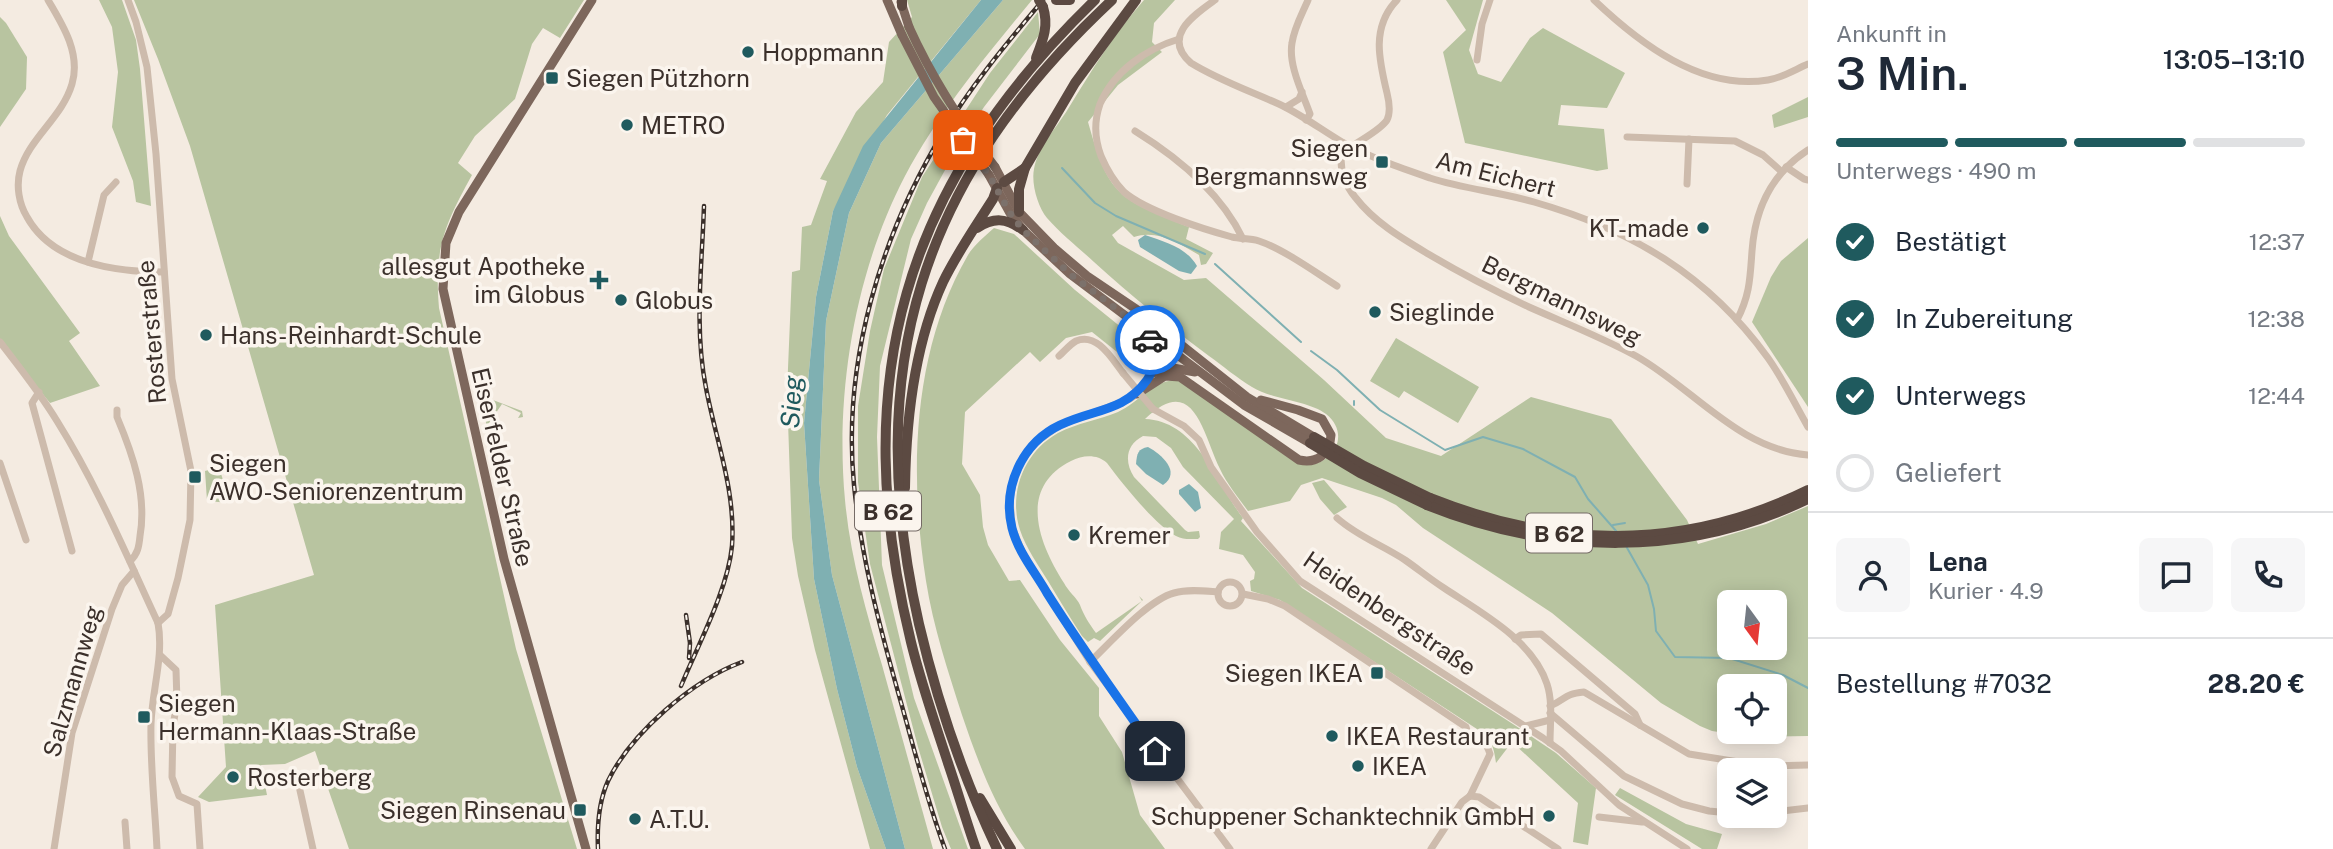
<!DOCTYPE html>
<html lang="de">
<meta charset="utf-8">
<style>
body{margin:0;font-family:"Public Sans",sans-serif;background:#f6f6f7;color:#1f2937;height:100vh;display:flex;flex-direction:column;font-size:26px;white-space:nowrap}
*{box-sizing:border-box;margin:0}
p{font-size:23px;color:#747a83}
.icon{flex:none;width:38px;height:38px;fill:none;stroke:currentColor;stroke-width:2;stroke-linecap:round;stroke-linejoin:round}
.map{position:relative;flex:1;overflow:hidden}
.sheet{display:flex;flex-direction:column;background:#fff;width:525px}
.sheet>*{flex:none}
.needle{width:46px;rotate:165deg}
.controls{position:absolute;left:1717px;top:590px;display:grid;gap:14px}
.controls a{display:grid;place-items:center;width:70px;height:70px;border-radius:10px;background:#fff;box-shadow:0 4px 18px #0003;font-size:35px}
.pin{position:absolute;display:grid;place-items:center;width:60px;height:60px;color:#fff;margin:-30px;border-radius:14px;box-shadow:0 4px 10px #0006}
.courier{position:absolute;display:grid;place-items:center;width:70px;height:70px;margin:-35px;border:5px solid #1a73e8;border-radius:50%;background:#fff;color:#222;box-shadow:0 2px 9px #0007}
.summary em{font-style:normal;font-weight:600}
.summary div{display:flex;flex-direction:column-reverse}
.summary{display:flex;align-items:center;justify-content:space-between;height:119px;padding:0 28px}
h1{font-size:46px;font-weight:600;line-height:52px}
.bar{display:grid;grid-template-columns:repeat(4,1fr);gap:10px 7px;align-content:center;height:84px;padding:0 28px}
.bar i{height:9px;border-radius:5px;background:#e0e1e3}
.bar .selected{background:#1f5a5e}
.bar p{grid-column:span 4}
.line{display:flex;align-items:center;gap:18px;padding:0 28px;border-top:2px solid #e0e1e3}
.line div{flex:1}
.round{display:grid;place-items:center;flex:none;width:74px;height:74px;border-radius:10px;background:#f6f6f7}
ol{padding:0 28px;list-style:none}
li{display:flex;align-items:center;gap:21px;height:77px}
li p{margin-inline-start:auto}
li .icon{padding:7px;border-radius:50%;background:#1f5a5e;color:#fff;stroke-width:4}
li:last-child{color:#747a83}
li i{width:38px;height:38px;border:4px solid #e0e1e3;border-radius:50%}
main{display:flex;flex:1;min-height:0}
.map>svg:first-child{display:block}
</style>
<main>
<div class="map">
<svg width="1808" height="849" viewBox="0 0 1808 849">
<rect width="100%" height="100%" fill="#f4ebe1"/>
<g fill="#b8c4a0" fill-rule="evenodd">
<path d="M99,0H122L136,40L140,69L151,206L136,202L133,181L112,127L118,72L112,27Z"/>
<path d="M134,0H584L560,38L543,28L532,44L515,99L475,136L458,163L472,175C444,226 434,249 439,308L516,649L577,849H349L315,751L285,764L261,765L267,795L209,802L198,797L226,767L215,605L314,575L190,146L158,59Z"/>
<path d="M907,0H981L887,115L833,211L816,297L804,423L814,579L837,689L857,767L886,849H870L815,650L798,576L792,538L787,392L792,272L800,270L802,227L811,225L827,181L820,179L856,112L883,82L889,42L912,17Z"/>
<path d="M1003,0H1032C986,56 939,112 905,176C855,272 835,392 845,500C850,556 866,611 882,665C899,726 916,788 933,849H905L832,575L819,480L826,321L849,213L881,143Z"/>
<path d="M1144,0H1175L1154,23L1152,42L1162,52L1118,85L1088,122C1109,197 1119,199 1189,227L1186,239L1213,253L1206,264L1201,265L1199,255C1179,243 1157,229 1134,237L1123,226L1112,235L1118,243L1184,280L1206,278L1324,380L1386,438L1441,456L1531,397L1611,419L1687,520L1698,544L1766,524L1808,506V736L1752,737L1712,731L1700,726L1661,703L1552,613L1423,528L1396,505L1382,498L1322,478L1301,485L1290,501L1248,511C1238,497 1227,484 1220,469C1203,434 1194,371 1145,419C1197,421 1216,483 1243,518L1241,521L1302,588L1516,726L1556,753L1596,788L1588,845L1573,842L1578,803L1512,742L1496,763C1494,750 1493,742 1483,733L1280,600L1251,591L1250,581L1254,579L1255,572L1243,555L1219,549L1221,532L1234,519L1183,467L1171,448L1156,437L1143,436C1126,445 1124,461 1134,477L1185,530L1188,532L1199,531L1200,537L1198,539C1190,539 1183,540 1176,536C1156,526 1121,482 1107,463C1097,454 1083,455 1071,461C1017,488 1039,544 1064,583C1068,591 1077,598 1080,605C1084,616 1089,623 1096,633L1142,601L1139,596L1143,600L1100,641L1094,638L1088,642L1082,636C1070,618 1059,599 1048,581C1038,565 1026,548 1020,530C1008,493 1024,452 1058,433C1077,423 1099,420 1118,412C1141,402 1157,374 1183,382L1295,462C1327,474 1355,437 1326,414C1309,401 1273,400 1252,387C1237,378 1223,366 1209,356C1169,326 1131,296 1094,262C1079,248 1061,234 1047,218C1038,207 1031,184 1034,169C1038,147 1057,127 1068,109C1092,70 1113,35 1144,0ZM1729,602H1774V648H1729ZM1729,686H1774V732H1729Z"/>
<path d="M1446,0H1483L1469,50L1478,74L1501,82L1530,38L1543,28L1625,73L1607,108L1561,105L1558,125L1604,129L1608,169L1597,171L1465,143L1443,52L1466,30Z"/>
<path d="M1038,12L1040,34L984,107L956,150L927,203L911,239L880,366L877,437L882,565L914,698L968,849H951L942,827L918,747L870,564L858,482V406L870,331L884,269L922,177L990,73Z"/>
<path d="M0,17L6,23L27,57L26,89L0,127Z"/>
<path d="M1808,97V117L1774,128L1772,115Z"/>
<path d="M0,216L9,236L80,333L69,341L100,386L50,403L0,341Z"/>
<path d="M994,228L1014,234L1075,290L1132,336L1117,352L1092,332L1066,338L1040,362L1030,352L965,412L962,464L980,495L983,527L988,545L1009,581L1020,580L1060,640L1099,688V716L1122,752L1140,815L1165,849H1025C995,808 978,762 962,715C948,671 933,626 926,581C909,474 912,351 968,255C974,245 985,236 994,228Z"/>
<path d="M1808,238V407L1752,322L1771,277L1781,261Z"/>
<path d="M1396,338L1479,387L1458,423L1404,391L1399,398L1370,381Z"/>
<path d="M493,400L522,411L523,417L518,418L521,413L502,404L489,423L491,431L488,432L484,413L488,401Z"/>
<path d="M219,467L230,503L207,501L205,471Z"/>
<path d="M1324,480L1347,507L1334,515L1320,499L1312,483Z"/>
<path d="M1620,788L1686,824L1722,834L1717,849H1702L1615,795Z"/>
</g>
<g fill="#7fb0b2">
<path d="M981,0H1003L881,143L849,213L826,321L819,480L832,575L905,849H886L857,767L837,689L814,579L804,423L816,297L833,211L863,146Z"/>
<path d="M1145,235C1165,242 1186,247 1197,266L1191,274L1179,271L1140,247L1138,240Z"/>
<path d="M1148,447C1161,454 1182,472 1163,485L1146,474L1136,464C1137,453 1138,449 1148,447Z"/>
<path d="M1189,484L1198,492L1201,508L1195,512L1179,494V490Z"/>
</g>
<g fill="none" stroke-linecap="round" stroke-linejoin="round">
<g stroke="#7fb0b2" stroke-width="2">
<path d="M1062,168L1095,203L1116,216L1205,254"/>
<path d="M1215,264L1301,342"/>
<path d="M1311,351L1337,370L1380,410L1445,450L1483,437L1523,449L1575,477L1588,499L1617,532"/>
<path d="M1354,405V401"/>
<path d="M1613,525L1625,523"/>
<path d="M1626,546L1648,585L1654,609L1656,631L1675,657L1729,658L1783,675L1808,688"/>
</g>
<g stroke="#cdbbac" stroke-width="7">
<path d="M48,0C63,25 81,54 72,84C62,118 29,138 20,171C16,186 19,204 27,217C53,264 115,272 164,272"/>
<path d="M128,0L136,22L147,67L156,154L172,379L191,471L190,520L178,578L168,614L158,623"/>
<path d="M1215,0C1194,15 1161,37 1191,63C1220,81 1253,92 1283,106C1303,116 1322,130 1342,142C1369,157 1401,168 1430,178C1464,189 1500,192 1534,202C1632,230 1708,275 1768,358C1783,379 1795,404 1808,427"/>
<path d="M1594,0C1639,43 1701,91 1768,80C1782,78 1796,69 1808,64"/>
<path d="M1179,39C1146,49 1114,71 1100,104C1094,121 1095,140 1101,156C1107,170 1114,182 1124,192C1146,211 1203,229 1232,237C1241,239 1250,238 1259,241C1283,249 1315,272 1337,286"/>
<path d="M1477,60L1482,24L1490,0"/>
<path d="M1286,107L1299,99L1302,92"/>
<path d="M1306,120L1310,114C1303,94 1288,65 1292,43C1294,28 1302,14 1308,0"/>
<path d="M1135,131C1177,157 1221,193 1243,239"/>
<path d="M1627,137L1735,141L1763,155L1782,172"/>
<path d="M1344,143C1338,162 1342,181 1355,197C1375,223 1403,239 1430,255C1462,274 1495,291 1529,307C1565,323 1601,337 1636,356C1693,388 1739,450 1808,455"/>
<path d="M1354,148L1357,143C1366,137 1381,129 1387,120C1391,112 1389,101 1387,93C1379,60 1371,27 1397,0"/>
<path d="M1786,167L1804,179L1808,180"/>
<path d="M1687,184L1689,139"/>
<path d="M88,262L104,195L116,182"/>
<path d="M1737,320C1750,295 1750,278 1752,251C1755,209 1772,173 1808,150"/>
<path d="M0,342C20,368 40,393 57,421C97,485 126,554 158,623C164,656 152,690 151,724C150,765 155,808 157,849"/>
<path d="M1169,349L1137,394L1130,399L1060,425L1035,443L1022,460L1014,478L1010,499L1012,527L1023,554L1090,662L1230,849"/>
<path d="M1059,356C1064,352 1070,344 1076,341C1097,332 1112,359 1123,373"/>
<path d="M39,392L32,403L72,551"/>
<path d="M1153,409L1184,426L1199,440L1211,467L1257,532L1300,581L1543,738L1561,751L1619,805L1687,849"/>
<path d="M117,410V417C133,455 147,495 140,536C139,546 138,554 130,561"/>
<path d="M0,463L26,540"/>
<path d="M1337,518C1357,536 1382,545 1405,560C1418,569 1430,579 1444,588C1480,612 1533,640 1547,684C1553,702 1550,724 1550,743"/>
<circle cx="1230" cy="594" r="12"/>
<path d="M1243,594L1268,599L1285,606L1466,727L1468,734C1480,738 1486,741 1490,754L1470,796"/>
<path d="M1515,639L1521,635L1541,634L1635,714L1640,725"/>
<path d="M160,655L176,670L177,702L173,726L172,777L179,796L197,804L200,849"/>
<path d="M1090,662C1111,642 1148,600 1174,593C1188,589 1204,591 1218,592"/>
<path d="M1550,706C1567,699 1563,694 1584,692L1689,754L1763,766L1808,765"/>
<path d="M1550,713L1624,776L1682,804L1709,811L1729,813"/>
<path d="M1526,726L1550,720"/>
<path d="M297,777L313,849"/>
<path d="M1470,796L1479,797L1558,849"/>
<path d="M1774,812L1808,808"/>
<path d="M1599,817L1642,822"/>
<path d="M125,822L127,849"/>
<path d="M54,849L72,733L112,609L122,585L134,571"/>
<path d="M1431,849L1462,802L1470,796"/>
</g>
<g stroke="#7d675c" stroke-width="9">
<path d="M887,0L902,35"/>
<path d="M901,2L909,27"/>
<path d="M995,167L1019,212L1054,248L1087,276L1136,309L1247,397L1314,437"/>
<path d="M989,175L1010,213L1023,230L1070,274L1244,405L1310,443"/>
<path d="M1147,335L1155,357L1152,373L1173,368L1195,372"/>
<path d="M1137,394L1165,376L1180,377L1299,460C1317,464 1330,454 1331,435L1322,419L1298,410L1261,400"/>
<path d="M586,849L504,559L443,289L446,243L459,212L592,0"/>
</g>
<g stroke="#5c4a42" stroke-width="10">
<path d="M902,0V6"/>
<path d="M1056,0H1070"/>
<path d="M1036,58C1043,40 1049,26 1043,7"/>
<path d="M1004,182L1025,168"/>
<path d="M1019,212V189L1025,168L1075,83L1136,0"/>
<path d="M977,228C994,217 1006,218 1023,230"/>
<path d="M905,488C906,419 914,345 943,282C957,253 976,226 993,199L997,188"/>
<path d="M1430,498C1558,549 1684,551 1808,490"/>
<path d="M1427,505C1552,555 1685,558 1808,499"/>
<path d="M980,798L1011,849"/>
<path d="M976,849C966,821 958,792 948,763C935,723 921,683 911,642C847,381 902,187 1095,0"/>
<path d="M997,849C963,777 937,701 919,624C861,368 920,179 1112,0"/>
</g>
<defs>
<g id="rail">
<path d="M686,615L690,643L689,658"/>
<path d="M681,686C698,645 728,589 732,546C736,491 716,441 706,388C694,328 702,266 704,206"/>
<path d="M598,849C597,827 599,801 608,781C631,733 693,680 742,662"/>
<path d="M945,849C926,798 913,744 898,692C879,624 861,556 854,485C842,362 881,235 944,131C972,84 1008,42 1043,0"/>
</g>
</defs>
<use href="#rail" stroke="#3b302b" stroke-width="4.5"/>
<use href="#rail" stroke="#fbf5ee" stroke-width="2" stroke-dasharray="5" stroke-linecap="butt"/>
<path stroke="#cdbbac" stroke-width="7" d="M1123,373L1153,409"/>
<g stroke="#7d675c" stroke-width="9">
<path d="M909,27C932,78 961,123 995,167"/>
<path d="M902,35L934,97L989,175"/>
</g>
<g stroke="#5c4a42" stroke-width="10">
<path d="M1039,0L1043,7"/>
<path d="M1314,437L1364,466L1430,498"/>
<path d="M1310,443L1360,473L1427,505"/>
</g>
</g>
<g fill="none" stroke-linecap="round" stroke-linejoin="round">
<path stroke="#7c716b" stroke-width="7" stroke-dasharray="0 12.6" d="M963,140L989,175L1010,213L1023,230L1070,274L1142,328L1150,340"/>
<path stroke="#1a73e8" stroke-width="9" d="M1150,340C1156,354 1156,367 1147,380C1124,412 1093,409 1060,425C1022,443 1002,487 1012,528C1018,552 1035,572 1047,593C1081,647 1118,698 1155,751"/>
</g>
<g fill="#1f5a5e" stroke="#fbf5ee" stroke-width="2.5">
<circle cx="748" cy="52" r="7"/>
<rect x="545" y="71" width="14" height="14" rx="3.5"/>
<circle cx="627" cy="125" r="7"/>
<rect x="1375" y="155" width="14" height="14" rx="3.5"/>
<circle cx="1703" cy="228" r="7"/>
<path d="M595.5 269.5h7v7h7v7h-7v7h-7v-7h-7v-7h7z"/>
<circle cx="621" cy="300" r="7"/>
<circle cx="1375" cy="312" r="7"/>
<circle cx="206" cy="335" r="7"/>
<rect x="188" y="470" width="14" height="14" rx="3.5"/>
<circle cx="1074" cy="535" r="7"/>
<rect x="1370" y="666" width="14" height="14" rx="3.5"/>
<rect x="137" y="710" width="14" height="14" rx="3.5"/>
<circle cx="1332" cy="736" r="7"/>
<circle cx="1358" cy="766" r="7"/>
<circle cx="233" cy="777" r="7"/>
<rect x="573" y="803" width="14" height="14" rx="3.5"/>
<circle cx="1549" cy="816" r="7"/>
<circle cx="635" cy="819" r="7"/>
</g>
<g text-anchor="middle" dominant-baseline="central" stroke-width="7" stroke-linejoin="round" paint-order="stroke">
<g fill="#fbf5ee" stroke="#756b66" stroke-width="2">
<rect x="855" y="491.5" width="66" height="39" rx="5"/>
<rect x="1526" y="513.5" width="66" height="39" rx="5"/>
</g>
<g font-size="23" font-weight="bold" fill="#3b302b">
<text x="888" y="511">B 62</text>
<text x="1559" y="533">B 62</text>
</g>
<g font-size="24" fill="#3b302b" stroke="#fbf5ee" text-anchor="start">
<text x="762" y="52">Hoppmann</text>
<text x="566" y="78">Siegen Pützhorn</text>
<text x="641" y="125">METRO</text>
<text x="1368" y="148" text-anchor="end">Siegen<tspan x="1368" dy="28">Bergmannsweg</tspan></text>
<text x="1689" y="228" text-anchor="end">KT-made</text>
<text x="585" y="266" text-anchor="end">allesgut Apotheke<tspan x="585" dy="28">im Globus</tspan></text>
<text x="635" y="300">Globus</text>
<text x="1389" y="312">Sieglinde</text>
<text x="220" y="335">Hans-Reinhardt-Schule</text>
<text x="209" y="463">Siegen<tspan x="209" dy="28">AWO-Seniorenzentrum</tspan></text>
<text x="1088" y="535">Kremer</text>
<text x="1363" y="673" text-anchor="end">Siegen IKEA</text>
<text x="158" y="703">Siegen<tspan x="158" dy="28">Hermann-Klaas-Straße</tspan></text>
<text x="1346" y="736">IKEA Restaurant</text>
<text x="1372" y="766">IKEA</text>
<text x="247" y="777">Rosterberg</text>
<text x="566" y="810" text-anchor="end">Siegen Rinsenau</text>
<text x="1535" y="816" text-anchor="end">Schuppener Schanktechnik GmbH</text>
<text x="649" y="819">A.T.U.</text>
</g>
<g font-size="24" fill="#3b302b" stroke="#fbf5ee">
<text transform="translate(1496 174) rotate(14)">Am Eichert</text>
<text transform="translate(1562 300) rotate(26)">Bergmannsweg</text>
<text transform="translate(151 332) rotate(-95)">Rosterstraße</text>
<text transform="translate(503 467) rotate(77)">Eiserfelder Straße</text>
<text transform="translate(1390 613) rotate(34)">Heidenbergstraße</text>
<text transform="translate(72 681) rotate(-74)">Salzmannweg</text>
</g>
<g font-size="26" font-style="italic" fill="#1f5a5e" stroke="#fbf5ee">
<text transform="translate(791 402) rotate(-87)">Sieg</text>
</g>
</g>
</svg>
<div class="controls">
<a><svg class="needle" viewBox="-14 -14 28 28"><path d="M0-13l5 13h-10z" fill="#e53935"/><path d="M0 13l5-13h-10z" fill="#747a83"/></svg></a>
<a><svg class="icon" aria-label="locate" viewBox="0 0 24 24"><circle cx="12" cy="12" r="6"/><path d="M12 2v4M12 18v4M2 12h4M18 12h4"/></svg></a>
<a><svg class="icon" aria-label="layers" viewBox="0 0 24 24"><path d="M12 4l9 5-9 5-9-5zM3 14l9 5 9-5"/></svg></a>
</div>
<div class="pin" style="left:963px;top:140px;background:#ea580c"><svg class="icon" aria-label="bag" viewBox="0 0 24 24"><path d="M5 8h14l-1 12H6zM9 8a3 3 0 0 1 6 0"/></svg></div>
<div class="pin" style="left:1155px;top:751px;background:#1f2937"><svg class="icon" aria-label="home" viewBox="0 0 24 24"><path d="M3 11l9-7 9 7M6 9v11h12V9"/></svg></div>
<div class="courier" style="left:1150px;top:340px"><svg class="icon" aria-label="car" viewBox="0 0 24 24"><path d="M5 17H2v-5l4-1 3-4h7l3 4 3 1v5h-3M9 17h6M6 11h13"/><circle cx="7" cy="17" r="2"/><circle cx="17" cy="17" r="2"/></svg></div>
</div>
<section class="sheet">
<div class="summary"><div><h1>3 Min.</h1><p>Ankunft in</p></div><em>13:05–13:10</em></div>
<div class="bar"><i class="selected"></i><i class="selected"></i><i class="selected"></i><i></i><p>Unterwegs · 490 m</p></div>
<ol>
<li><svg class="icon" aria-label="check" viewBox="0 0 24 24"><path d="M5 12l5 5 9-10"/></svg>Bestätigt<p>12:37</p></li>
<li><svg class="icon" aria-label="check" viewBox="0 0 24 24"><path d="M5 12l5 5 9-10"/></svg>In Zubereitung<p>12:38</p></li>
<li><svg class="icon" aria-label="check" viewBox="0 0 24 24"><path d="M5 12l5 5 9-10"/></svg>Unterwegs<p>12:44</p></li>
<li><i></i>Geliefert</li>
</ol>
<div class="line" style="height:126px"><a class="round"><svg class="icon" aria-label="person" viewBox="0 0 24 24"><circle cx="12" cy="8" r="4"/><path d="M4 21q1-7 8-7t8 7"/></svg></a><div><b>Lena</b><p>Kurier · 4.9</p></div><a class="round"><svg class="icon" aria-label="chat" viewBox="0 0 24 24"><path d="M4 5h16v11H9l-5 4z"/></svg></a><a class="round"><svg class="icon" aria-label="phone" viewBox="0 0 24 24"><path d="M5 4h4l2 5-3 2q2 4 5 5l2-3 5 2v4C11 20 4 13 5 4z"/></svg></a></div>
<div class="line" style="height:91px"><div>Bestellung #7032</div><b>28.20 €</b></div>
</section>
</main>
